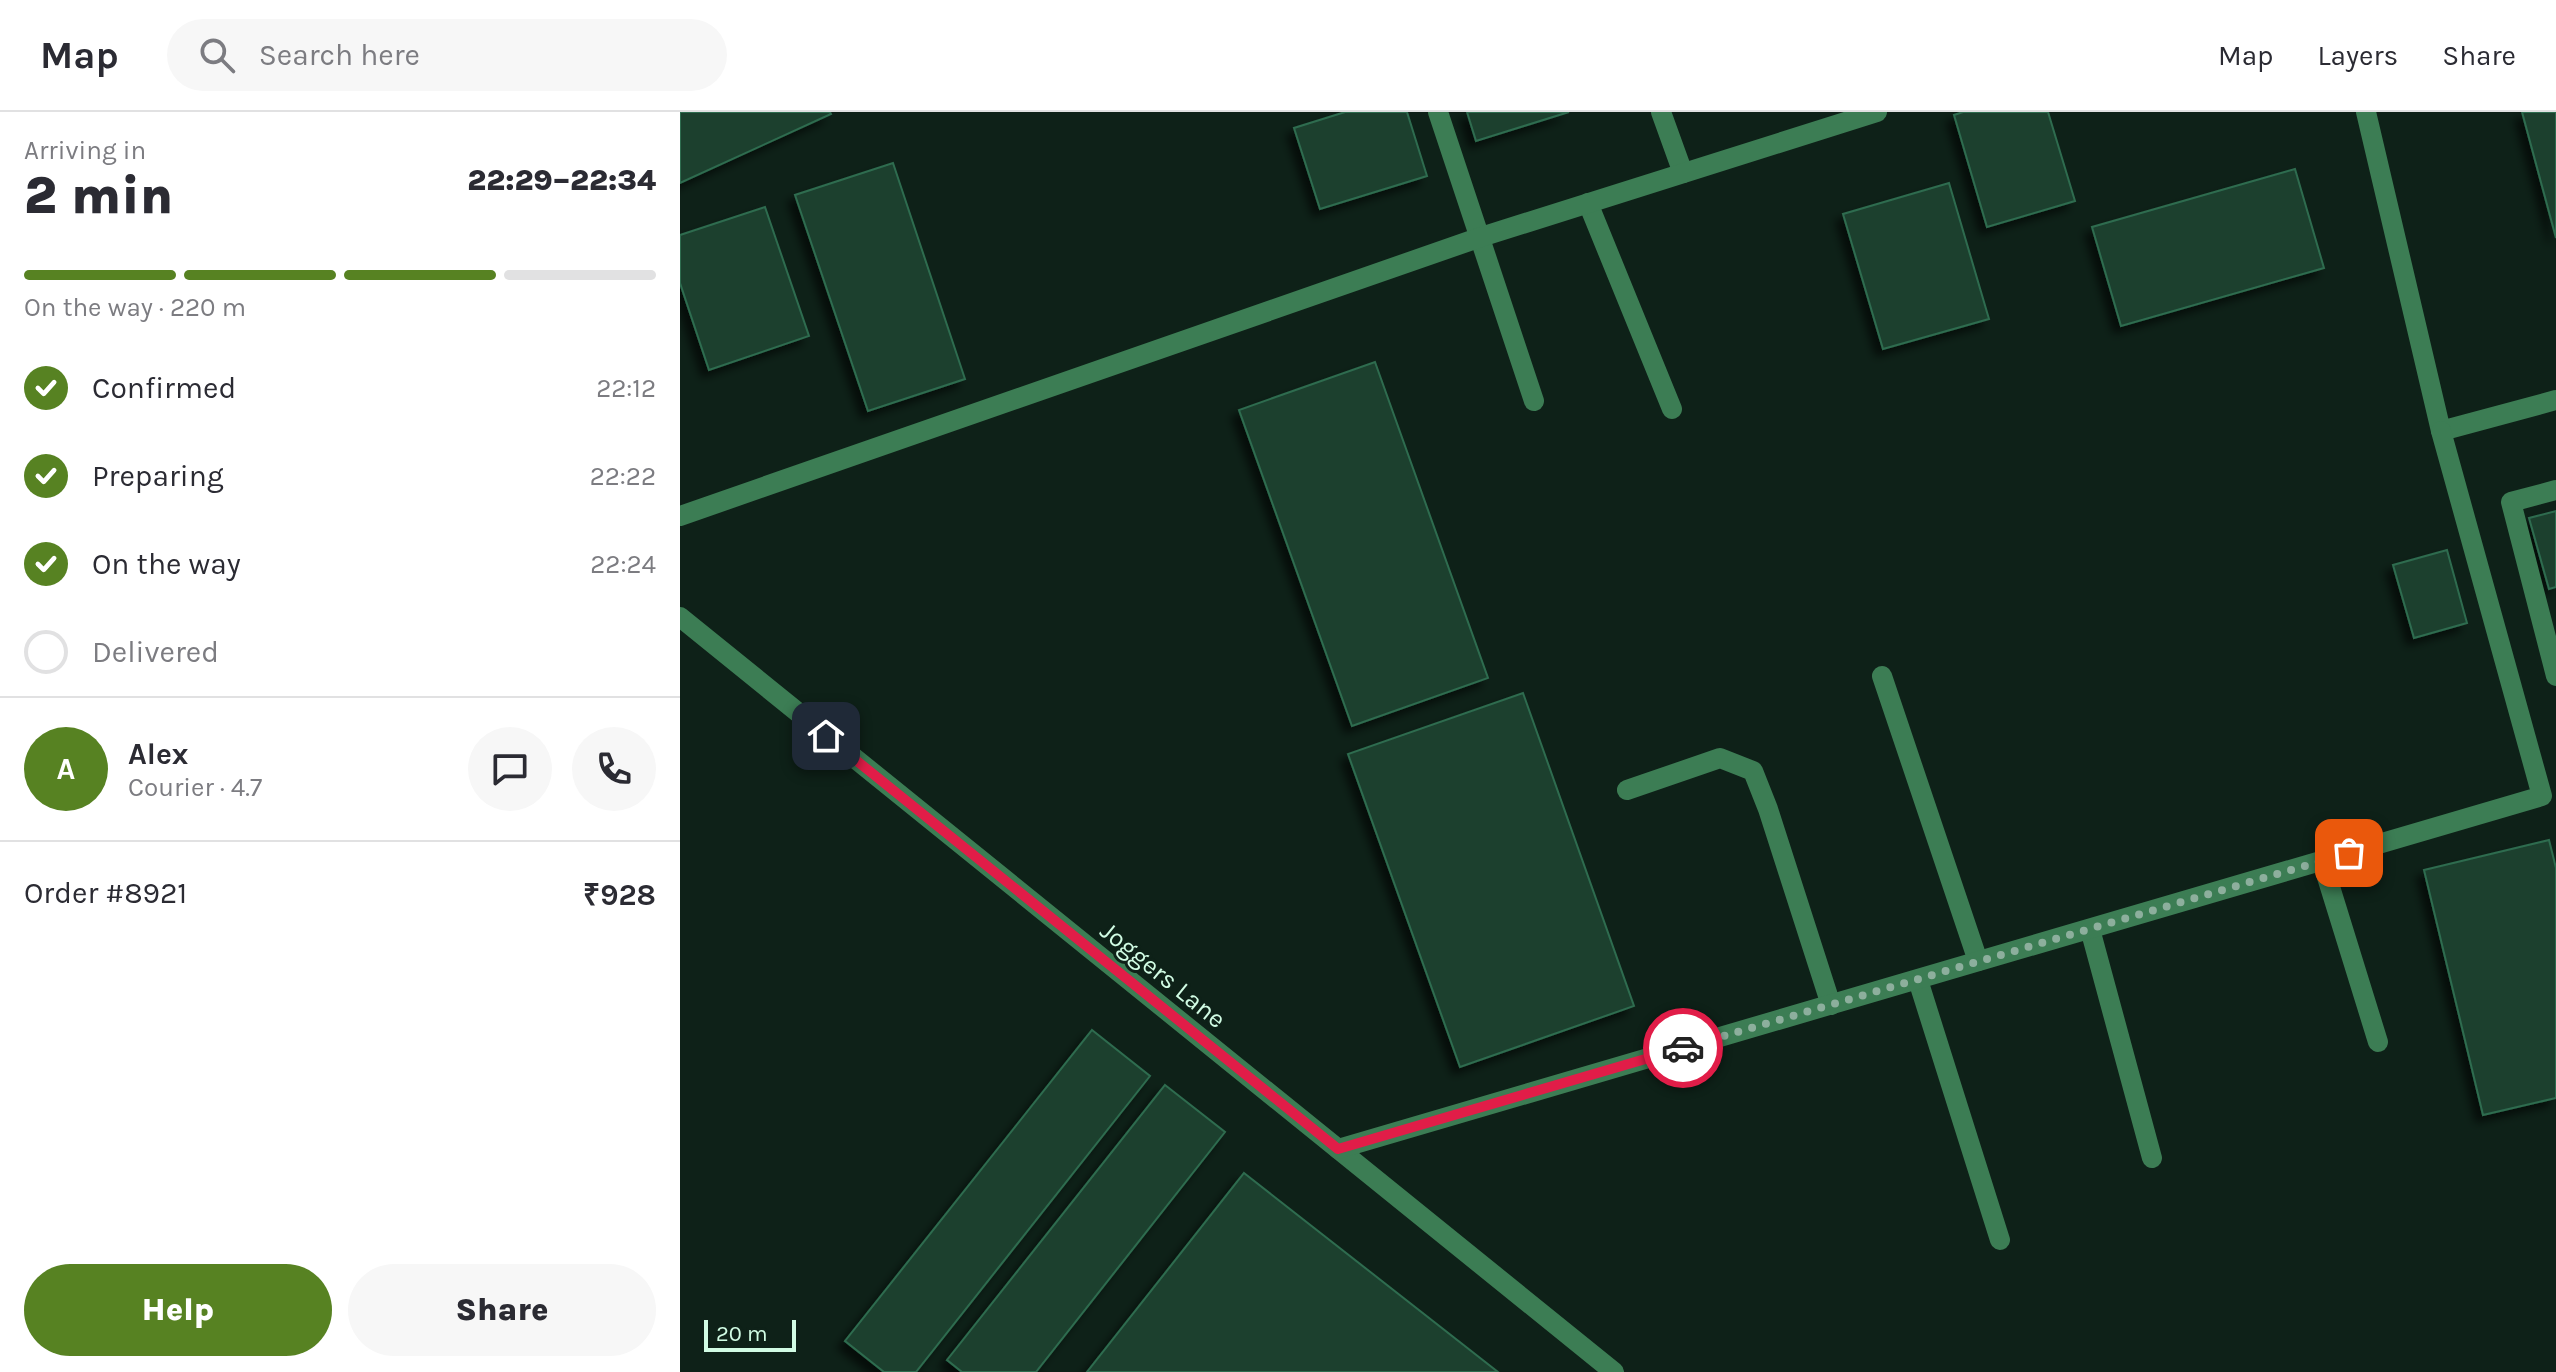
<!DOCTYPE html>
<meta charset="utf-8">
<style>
body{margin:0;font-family:Karla,sans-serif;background:#f7f7f7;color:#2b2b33;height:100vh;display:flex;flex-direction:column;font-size:30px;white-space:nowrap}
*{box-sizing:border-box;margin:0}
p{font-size:26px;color:#7c7c81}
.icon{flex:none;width:44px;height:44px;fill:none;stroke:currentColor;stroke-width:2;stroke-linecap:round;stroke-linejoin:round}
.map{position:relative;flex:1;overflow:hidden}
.panel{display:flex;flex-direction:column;background:#fff;width:680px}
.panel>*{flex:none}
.scale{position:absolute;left:24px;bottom:20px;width:92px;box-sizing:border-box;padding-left:8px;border:4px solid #d1fce4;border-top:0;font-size:22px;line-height:28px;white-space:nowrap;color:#d1fce4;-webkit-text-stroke:6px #0e2118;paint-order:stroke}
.pin{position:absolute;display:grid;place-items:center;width:68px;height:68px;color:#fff;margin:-34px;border-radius:16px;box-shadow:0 4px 12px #0006}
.courier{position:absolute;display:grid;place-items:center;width:80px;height:80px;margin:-40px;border:6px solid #e11d48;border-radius:50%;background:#fff;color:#222;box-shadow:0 2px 10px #0007}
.headline em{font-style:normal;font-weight:800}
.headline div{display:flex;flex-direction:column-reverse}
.headline{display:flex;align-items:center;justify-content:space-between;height:136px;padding:0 24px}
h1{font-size:52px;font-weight:800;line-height:60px}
.bar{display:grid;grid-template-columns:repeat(4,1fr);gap:12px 8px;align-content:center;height:96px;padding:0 24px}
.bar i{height:10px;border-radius:6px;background:#e1e1e2}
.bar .on{background:#578222}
.bar p{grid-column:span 4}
.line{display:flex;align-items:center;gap:20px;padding:0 24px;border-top:2px solid #e1e1e2}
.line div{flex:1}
.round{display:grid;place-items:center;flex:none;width:84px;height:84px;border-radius:42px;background:#f7f7f7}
ol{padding:0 24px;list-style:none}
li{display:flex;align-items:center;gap:24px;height:88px}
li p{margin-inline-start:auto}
li .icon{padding:8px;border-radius:50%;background:#578222;color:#fff;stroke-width:4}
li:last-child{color:#7c7c81}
li i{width:44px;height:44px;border:4px solid #e1e1e2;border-radius:50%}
.cta{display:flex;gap:16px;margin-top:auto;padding:16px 24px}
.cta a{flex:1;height:92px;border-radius:48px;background:#578222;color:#fff;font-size:32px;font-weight:800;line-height:92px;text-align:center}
.cta a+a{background:#f7f7f7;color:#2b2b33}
header{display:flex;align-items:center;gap:48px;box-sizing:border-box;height:112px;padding:0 40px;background:#fff;border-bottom:2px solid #e1e1e2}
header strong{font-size:38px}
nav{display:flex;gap:44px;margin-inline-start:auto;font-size:28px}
.search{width:560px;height:72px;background:#f7f7f7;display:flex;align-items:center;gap:20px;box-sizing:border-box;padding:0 28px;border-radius:44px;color:#7c7c81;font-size:30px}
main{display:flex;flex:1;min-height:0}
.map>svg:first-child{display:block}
</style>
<header>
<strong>Map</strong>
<div class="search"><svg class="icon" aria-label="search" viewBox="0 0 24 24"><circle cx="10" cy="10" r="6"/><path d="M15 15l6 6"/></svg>Search here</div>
<nav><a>Map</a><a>Layers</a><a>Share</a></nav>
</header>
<main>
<section class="panel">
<div class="headline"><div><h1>2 min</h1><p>Arriving in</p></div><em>22:29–22:34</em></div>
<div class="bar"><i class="on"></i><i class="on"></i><i class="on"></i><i></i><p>On the way · 220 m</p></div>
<ol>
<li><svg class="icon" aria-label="check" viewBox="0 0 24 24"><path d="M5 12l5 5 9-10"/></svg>Confirmed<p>22:12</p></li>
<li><svg class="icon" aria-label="check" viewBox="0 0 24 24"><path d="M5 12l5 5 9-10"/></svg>Preparing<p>22:22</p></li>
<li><svg class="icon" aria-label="check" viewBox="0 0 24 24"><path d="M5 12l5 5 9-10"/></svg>On the way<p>22:24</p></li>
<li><i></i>Delivered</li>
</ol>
<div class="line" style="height:144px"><b class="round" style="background:#578222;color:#fff">A</b><div><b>Alex</b><p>Courier · 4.7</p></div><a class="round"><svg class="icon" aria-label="chat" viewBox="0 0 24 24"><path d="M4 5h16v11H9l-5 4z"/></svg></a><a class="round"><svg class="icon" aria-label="phone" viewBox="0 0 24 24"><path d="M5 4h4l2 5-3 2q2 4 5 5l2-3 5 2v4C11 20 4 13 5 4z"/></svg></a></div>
<div class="line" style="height:104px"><div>Order #8921</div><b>₹928</b></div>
<div class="cta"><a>Help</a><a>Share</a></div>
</section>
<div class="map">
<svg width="1876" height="1260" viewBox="0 0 1876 1260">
<defs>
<filter id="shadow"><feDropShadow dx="-7" dy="7" stdDeviation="4" flood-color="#0009"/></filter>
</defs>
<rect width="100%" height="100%" fill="#0e2118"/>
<g fill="#1c412f" stroke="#2f6c4f" stroke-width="2" filter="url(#shadow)">
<path d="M0,0H150L151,2L0,71Z"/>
<path d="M665,0H727L747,64L640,97L614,16Z"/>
<path d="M787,0H889L796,29Z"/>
<path d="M1283,0H1368L1395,89L1307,115L1274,3Z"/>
<path d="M1842,0H1876V126Z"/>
<path d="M213,51L285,267L188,299L115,83Z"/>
<path d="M1615,57L1644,156L1441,214L1412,115Z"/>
<path d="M1269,71L1309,207L1203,237L1163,102Z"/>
<path d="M85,95L129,224L29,258L0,171V123Z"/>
<path d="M695,250L808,566L672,614L559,298Z"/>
<path d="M1876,399V475L1869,477L1849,406Z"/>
<path d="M1767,438L1787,511L1734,526L1713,453Z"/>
<path d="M843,581L954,894L780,955L668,642Z"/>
<path d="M1869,728L1876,756V986L1803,1003L1744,758Z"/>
<path d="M412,918L470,964L236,1260H204L165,1229Z"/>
<path d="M485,973L545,1020L356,1260H282L267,1248Z"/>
<path d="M564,1061L818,1260H407Z"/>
</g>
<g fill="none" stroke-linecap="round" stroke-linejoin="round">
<g stroke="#3c7d54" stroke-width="20">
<path d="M758,0L854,289"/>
<path d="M981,0L1003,61"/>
<path d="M1686,0L1761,319L1876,288"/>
<path d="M908,91L992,297"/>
<path d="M1876,378L1831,390L1876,564"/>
<path d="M0,404L801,125L1197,0"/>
<path d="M0,505L934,1260"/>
<path d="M1202,564L1298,849"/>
<path d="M947,678L1040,646L1073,659L1088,697L1151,893"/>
<path d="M1642,749L1698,930"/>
<path d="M1410,817L1472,1046"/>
<path d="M1238,868L1320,1128"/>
<path d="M658,1037L1862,684L1761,319"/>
</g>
</g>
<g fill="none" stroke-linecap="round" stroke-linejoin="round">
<path stroke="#8daf9d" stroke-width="8" stroke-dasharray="0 14.4" d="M1003,936L1669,741"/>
<path stroke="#e11d48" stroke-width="10" d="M146,624L658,1037L1003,936"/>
</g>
<g text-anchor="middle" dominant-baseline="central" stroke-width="6" stroke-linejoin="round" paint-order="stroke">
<g font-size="26" fill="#d1fce4" stroke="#0e2118">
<text transform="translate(483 863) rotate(39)">Joggers Lane</text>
</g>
</g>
</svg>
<div class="scale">20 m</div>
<div class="pin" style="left:1669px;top:741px;background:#ea580c"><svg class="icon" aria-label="bag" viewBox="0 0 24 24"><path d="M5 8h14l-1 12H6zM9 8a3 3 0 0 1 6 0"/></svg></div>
<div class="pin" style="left:146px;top:624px;background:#1f2937"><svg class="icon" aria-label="home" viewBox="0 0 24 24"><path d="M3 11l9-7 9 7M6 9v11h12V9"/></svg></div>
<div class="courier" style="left:1003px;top:936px"><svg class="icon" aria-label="car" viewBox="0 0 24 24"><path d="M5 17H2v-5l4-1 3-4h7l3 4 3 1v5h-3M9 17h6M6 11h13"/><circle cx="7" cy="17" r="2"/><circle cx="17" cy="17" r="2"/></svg></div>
</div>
</main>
